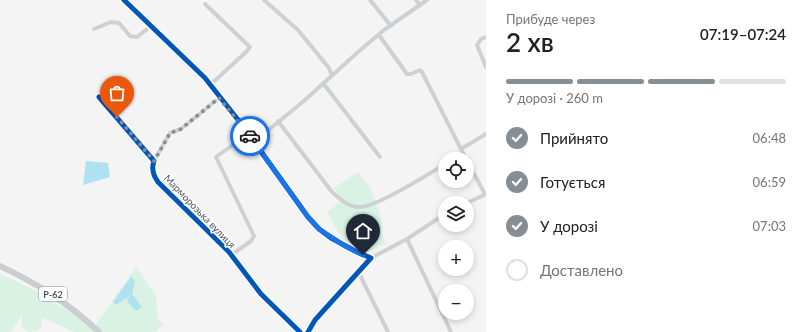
<!DOCTYPE html>
<html lang="uk">
<meta charset="utf-8">
<style>
body{margin:0;font-family:Lato,sans-serif;background:#f6f6f6;color:#202124;height:100vh;display:flex;flex-direction:column;font-size:15px;white-space:nowrap}
*{box-sizing:border-box;margin:0}
p{font-size:13px;color:#757577}
.icon{flex:none;width:22px;height:22px;fill:none;stroke:currentColor;stroke-width:2;stroke-linecap:round;stroke-linejoin:round}
.map{position:relative;flex:1;overflow:hidden}
.side{display:flex;flex-direction:column;background:#fff;width:320px}
.side>*{flex:none}
.buttons{position:absolute;left:438px;top:152px;display:grid;gap:8px}
.buttons a{display:grid;place-items:center;width:36px;height:36px;border-radius:50%;background:#fff;box-shadow:0 2px 6px #0003;font-size:20px}
.pin{position:absolute;display:grid;place-items:center;width:34px;height:34px;color:#fff;margin:-41px -17px;border-radius:50% 50% 50% 0;rotate:-45deg;box-shadow:0 0 4px #0007}
.pin .icon{rotate:45deg}
.courier{position:absolute;display:grid;place-items:center;width:40px;height:40px;margin:-20px;border:3px solid #1a73e8;border-radius:50%;background:#fff;color:#222;box-shadow:0 1px 5px #0007}
.headline em{font-style:normal;font-weight:600}
.headline div{display:flex;flex-direction:column-reverse}
.headline{display:flex;align-items:center;justify-content:space-between;height:68px;padding:0 20px}
h1{font-size:26px;font-weight:600;line-height:30px}
.bar{display:grid;grid-template-columns:repeat(4,1fr);gap:6px 4px;align-content:center;height:48px;padding:0 20px}
.bar i{height:5px;border-radius:3px;background:#e0e0e0}
.bar .on{background:#868d94}
.bar p{grid-column:span 4}
ol{padding:0 20px;list-style:none}
li{display:flex;align-items:center;gap:12px;height:44px}
li p{margin-inline-start:auto}
li .icon{padding:4px;border-radius:50%;background:#868d94;color:#fff;stroke-width:4}
li:last-child{color:#757577}
li i{width:22px;height:22px;border:2px solid #e0e0e0;border-radius:50%}
main{display:flex;flex:1;min-height:0}
.map>svg:first-child{display:block}
</style>
<main>
<div class="map">
<svg width="486" height="332" viewBox="0 0 486 332">
<rect width="100%" height="100%" fill="#f4f4f4"/>
<g fill="#d9f2e3">
<path d="M358,172L370,187L381,218L382,223L381,231L386,244L368,252C361,250 353,247 347,243C343,240 330,218 327,212L340,202L334,188Z"/>
<path d="M136,267L156,296L157,317L163,325L155,332H99L94,328L93,332H74L44,318L42,320V326L38,330L29,332L22,327V315L10,332H0V274L36,291L94,327Z"/>
</g>
<g fill="#aee2f0">
<path d="M86,161L108,163L110,177L83,185Z"/>
<path d="M131,277L135,281L132,294L116,305L113,302Z"/>
<path d="M132,294L142,307L136,311L128,302L127,299Z"/>
</g>
<g fill="none" stroke-linecap="round" stroke-linejoin="round">
<g stroke="#ced0d2" stroke-width="4">
<path d="M124,0L205,78L239,121L308,217L319,229L331,238L355,251L371,258L315,320L308,332"/>
<path d="M264,0L298,30L329,68L332,75"/>
<path d="M370,0L391,26"/>
<path d="M416,0L420,5"/>
<path d="M205,4L250,47L246,52L210,85"/>
<path d="M94,29L111,22L119,23L130,36L137,37L151,26"/>
<path d="M379,35L407,74H411L420,70L422,72L466,159"/>
<path d="M486,37L481,39L477,45L486,67"/>
<path d="M323,83L380,157"/>
<path d="M99,97L154,161C151,169 153,175 158,182L229,252L261,294L300,332"/>
<path d="M278,121L332,192C340,199 348,207 359,207C375,208 429,174 445,164"/>
<path d="M254,142L305,100L358,52L384,30L427,0"/>
<path d="M461,149L486,134"/>
<path d="M455,159L463,154"/>
<path d="M154,161L170,133L181,129L219,98"/>
<path d="M467,161L485,194"/>
<path d="M467,203L486,194"/>
<path d="M407,239L451,332"/>
<path d="M231,255L251,241L254,236L216,157L248,134"/>
<path d="M371,258L407,239L445,214"/>
<path d="M358,271L388,332"/>
</g>
<path stroke="#caced1" stroke-width="6" d="M0,266C38,284 68,303 99,332"/>
<defs>
<g id="cycleway">
<path d="M124,0L205,78L239,121L308,217L319,229L331,238L355,251L371,258L315,320L308,332"/>
<path d="M99,97L154,161C151,169 153,175 158,182L229,252L261,294L300,332"/>
</g>
</defs>
<use href="#cycleway" stroke="#fff" stroke-width="8"/>
<use href="#cycleway" stroke="#0057b8" stroke-width="5"/>
</g>
<g fill="none" stroke-linecap="round" stroke-linejoin="round">
<path stroke="#868d94" stroke-width="4" stroke-dasharray="0 7.2" d="M117,117L154,161L170,133L181,129L219,98L250,136"/>
<path stroke="#1a73e8" stroke-width="5" d="M250,136L308,217L319,229L345,246L363,255"/>
</g>
<g text-anchor="middle" dominant-baseline="central" stroke-width="3" stroke-linejoin="round" paint-order="stroke">
<rect fill="#fff" stroke="#808990" stroke-width="1" x="39" y="287" width="28" height="14" rx="3"/>
<g font-size="9" font-weight="bold" fill="#4a5661">
<text x="53" y="294">Р-62</text>
</g>
<g font-size="10" fill="#4a5661" stroke="#fff">
<text transform="translate(200 211) rotate(46)">Марморозька вулиця</text>
</g>
</g>
</svg>
<div class="buttons">
<a><svg class="icon" aria-label="locate" viewBox="0 0 24 24"><circle cx="12" cy="12" r="6"/><path d="M12 2v4M12 18v4M2 12h4M18 12h4"/></svg></a>
<a><svg class="icon" aria-label="layers" viewBox="0 0 24 24"><path d="M12 4l9 5-9 5-9-5zM3 14l9 5 9-5"/></svg></a>
<a>+</a>
<a>−</a>
</div>
<div class="pin" style="left:117px;top:117px;background:#ea580c"><svg class="icon" aria-label="bag" viewBox="0 0 24 24"><path d="M5 8h14l-1 12H6zM9 8a3 3 0 0 1 6 0"/></svg></div>
<div class="pin" style="left:363px;top:255px;background:#1f2937"><svg class="icon" aria-label="home" viewBox="0 0 24 24"><path d="M3 11l9-7 9 7M6 9v11h12V9"/></svg></div>
<div class="courier" style="left:250px;top:136px"><svg class="icon" aria-label="car" viewBox="0 0 24 24"><path d="M5 17H2v-5l4-1 3-4h7l3 4 3 1v5h-3M9 17h6M6 11h13"/><circle cx="7" cy="17" r="2"/><circle cx="17" cy="17" r="2"/></svg></div>
</div>
<section class="side">
<div class="headline"><div><h1>2 хв</h1><p>Прибуде через</p></div><em>07:19–07:24</em></div>
<div class="bar"><i class="on"></i><i class="on"></i><i class="on"></i><i></i><p>У дорозі · 260 m</p></div>
<ol>
<li><svg class="icon" aria-label="check" viewBox="0 0 24 24"><path d="M5 12l5 5 9-10"/></svg>Прийнято<p>06:48</p></li>
<li><svg class="icon" aria-label="check" viewBox="0 0 24 24"><path d="M5 12l5 5 9-10"/></svg>Готується<p>06:59</p></li>
<li><svg class="icon" aria-label="check" viewBox="0 0 24 24"><path d="M5 12l5 5 9-10"/></svg>У дорозі<p>07:03</p></li>
<li><i></i>Доставлено</li>
</ol>
</section>
</main>
